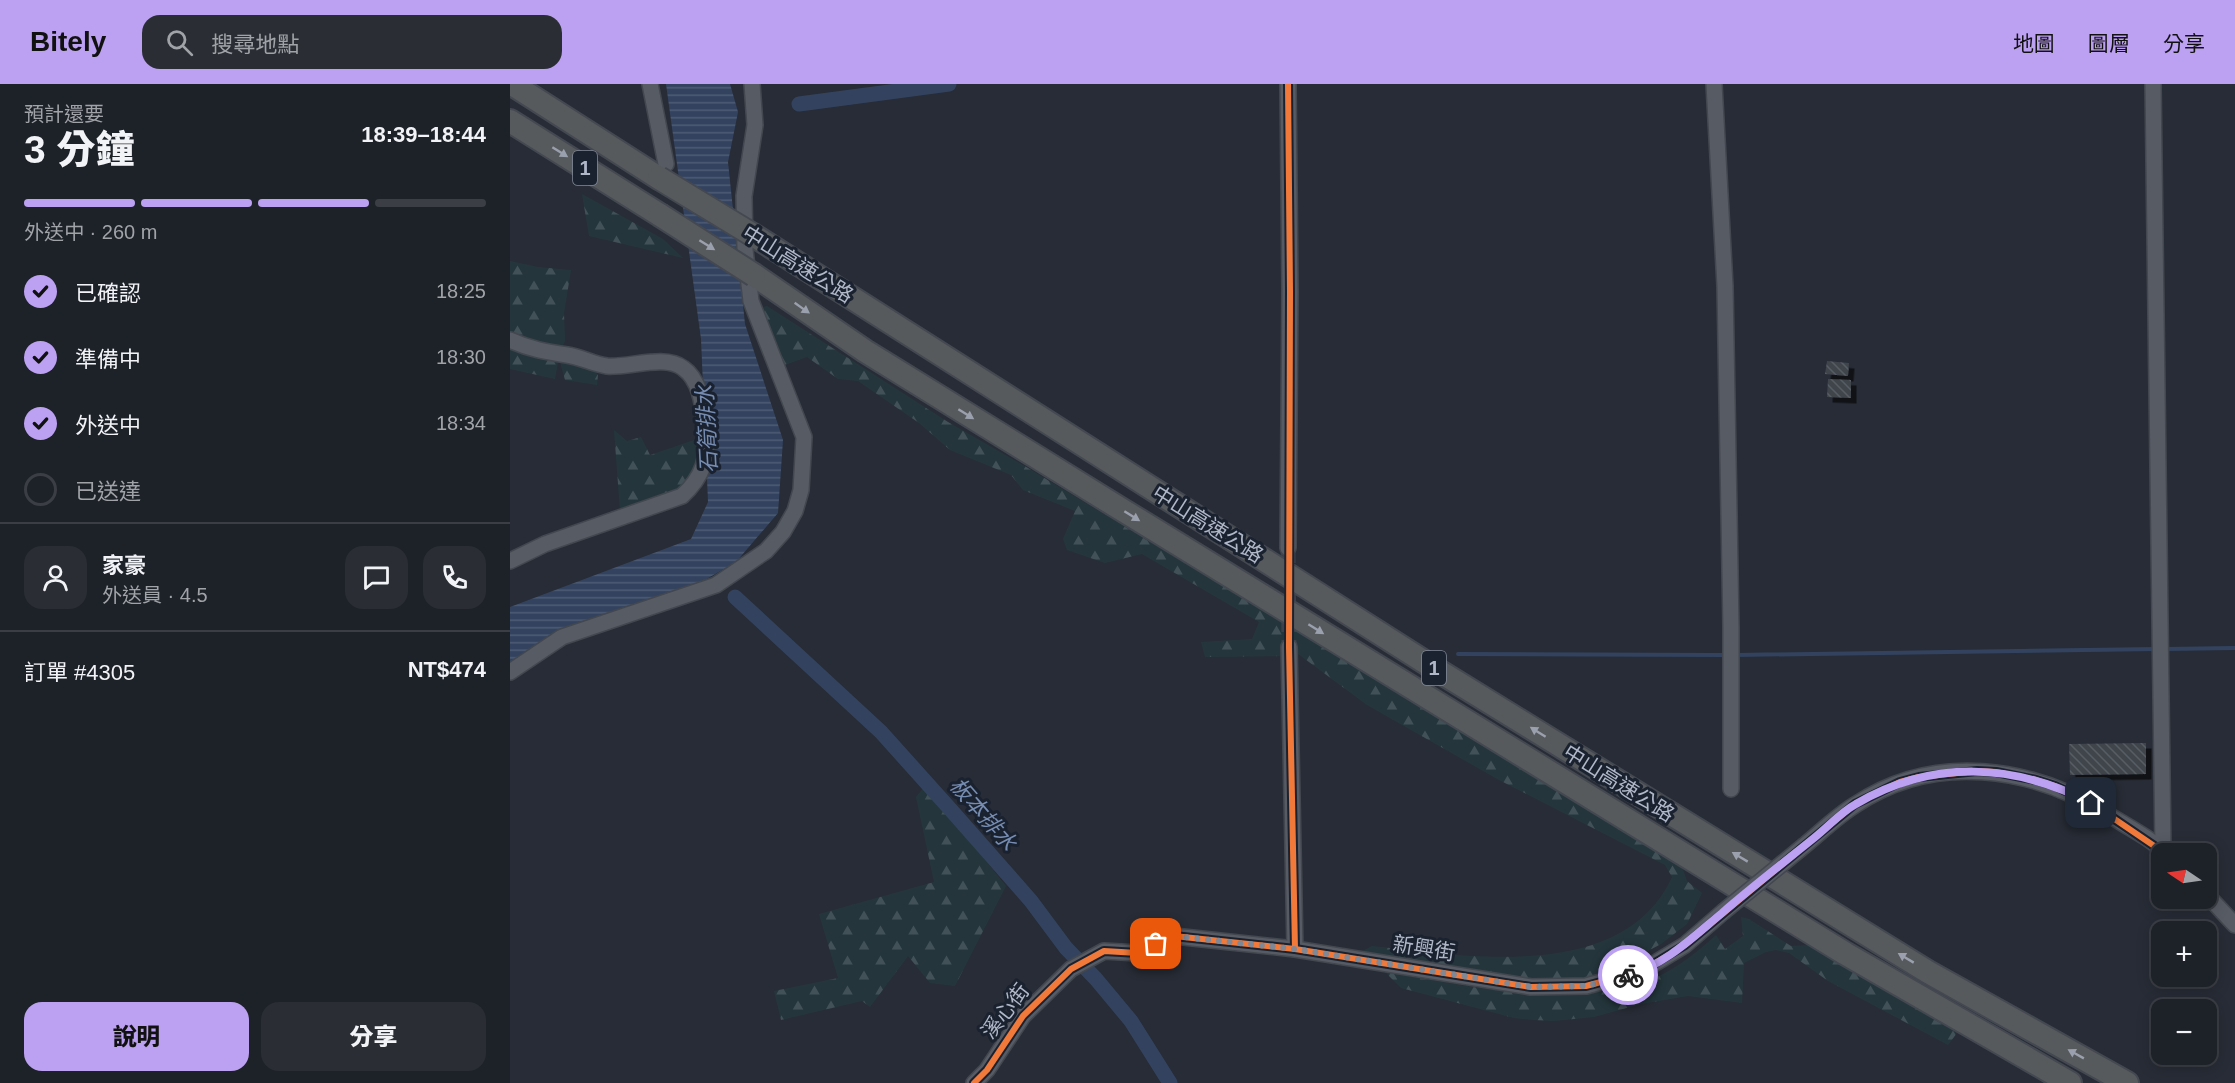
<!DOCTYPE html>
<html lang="zh-TW">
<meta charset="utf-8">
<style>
body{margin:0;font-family:Arial,"Noto Sans TC",sans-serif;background:#2a2e34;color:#f1f3f6;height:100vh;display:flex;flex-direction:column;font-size:22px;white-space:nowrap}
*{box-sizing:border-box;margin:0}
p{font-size:20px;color:#a0a3a8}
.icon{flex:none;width:33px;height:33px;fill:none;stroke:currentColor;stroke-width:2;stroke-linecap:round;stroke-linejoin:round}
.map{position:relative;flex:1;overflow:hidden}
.sheet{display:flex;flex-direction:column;background:#1d2128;width:510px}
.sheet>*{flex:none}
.needle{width:39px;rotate:283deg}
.fabs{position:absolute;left:1641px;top:759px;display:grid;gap:12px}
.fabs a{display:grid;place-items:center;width:66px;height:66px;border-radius:12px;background:#1d2128;box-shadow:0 3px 15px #0003,0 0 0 2px #3b3e45;font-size:30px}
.pin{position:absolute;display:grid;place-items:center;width:51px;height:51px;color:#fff;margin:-26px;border-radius:12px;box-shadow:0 3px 9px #0006}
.courier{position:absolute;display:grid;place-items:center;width:60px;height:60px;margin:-30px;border:4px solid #bca0f2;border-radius:50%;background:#fff;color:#222;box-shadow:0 2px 8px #0007}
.headline em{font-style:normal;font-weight:800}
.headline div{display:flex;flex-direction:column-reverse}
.headline{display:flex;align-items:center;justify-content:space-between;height:102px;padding:0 24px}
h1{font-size:39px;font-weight:800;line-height:45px}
.bar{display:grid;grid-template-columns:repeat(4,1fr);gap:9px 6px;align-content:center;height:72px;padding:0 24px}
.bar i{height:8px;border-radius:4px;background:#3b3e45}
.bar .selected{background:#bca0f2}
.bar p{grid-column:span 4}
.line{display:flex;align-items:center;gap:15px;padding:0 24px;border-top:2px solid #3b3e45}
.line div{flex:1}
.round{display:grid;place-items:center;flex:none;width:63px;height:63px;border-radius:18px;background:#2a2e34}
ol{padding:0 24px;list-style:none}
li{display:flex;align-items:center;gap:18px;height:66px}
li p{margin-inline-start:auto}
li .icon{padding:6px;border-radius:50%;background:#bca0f2;color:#111;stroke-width:4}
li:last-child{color:#a0a3a8}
li i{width:33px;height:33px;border:3px solid #3b3e45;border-radius:50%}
.action{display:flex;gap:12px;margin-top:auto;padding:12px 24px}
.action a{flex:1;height:69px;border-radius:18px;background:#bca0f2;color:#111;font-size:24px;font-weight:800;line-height:69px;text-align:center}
.action a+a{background:#2a2e34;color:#f1f3f6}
header{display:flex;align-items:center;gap:36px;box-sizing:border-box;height:84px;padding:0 30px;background:#bca0f2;color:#111}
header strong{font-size:28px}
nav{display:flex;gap:33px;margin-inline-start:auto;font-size:21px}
.search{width:420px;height:54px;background:#2a2e34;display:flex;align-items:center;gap:15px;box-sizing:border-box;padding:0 21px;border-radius:18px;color:#a0a3a8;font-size:22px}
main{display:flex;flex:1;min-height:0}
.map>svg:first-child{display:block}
</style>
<header>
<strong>Bitely</strong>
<div class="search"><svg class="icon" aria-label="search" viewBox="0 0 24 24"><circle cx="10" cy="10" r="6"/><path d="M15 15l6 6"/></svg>搜尋地點</div>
<nav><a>地圖</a><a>圖層</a><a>分享</a></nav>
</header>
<main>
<section class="sheet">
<div class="headline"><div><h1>3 分鐘</h1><p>預計還要</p></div><em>18:39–18:44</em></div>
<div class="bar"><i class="selected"></i><i class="selected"></i><i class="selected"></i><i></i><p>外送中 · 260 m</p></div>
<ol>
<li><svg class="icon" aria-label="check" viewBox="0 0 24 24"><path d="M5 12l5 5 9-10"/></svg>已確認<p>18:25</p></li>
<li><svg class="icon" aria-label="check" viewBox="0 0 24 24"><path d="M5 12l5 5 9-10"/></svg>準備中<p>18:30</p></li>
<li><svg class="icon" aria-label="check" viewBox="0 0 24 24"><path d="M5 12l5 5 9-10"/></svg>外送中<p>18:34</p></li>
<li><i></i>已送達</li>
</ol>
<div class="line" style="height:108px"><a class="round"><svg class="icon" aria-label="person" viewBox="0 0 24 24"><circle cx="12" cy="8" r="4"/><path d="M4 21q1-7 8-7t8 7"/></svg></a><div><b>家豪</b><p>外送員 · 4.5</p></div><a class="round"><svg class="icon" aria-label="chat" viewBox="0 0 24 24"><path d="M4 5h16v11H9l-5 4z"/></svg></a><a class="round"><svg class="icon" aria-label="phone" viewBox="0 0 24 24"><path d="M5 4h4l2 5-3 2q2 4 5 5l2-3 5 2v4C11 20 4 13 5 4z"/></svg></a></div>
<div class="line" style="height:78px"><div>訂單 #4305</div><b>NT$474</b></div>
<div class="action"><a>說明</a><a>分享</a></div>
</section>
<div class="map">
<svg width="1725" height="999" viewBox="0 0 1725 999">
<defs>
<pattern id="forest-firs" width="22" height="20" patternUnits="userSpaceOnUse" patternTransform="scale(1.5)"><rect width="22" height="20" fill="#24363c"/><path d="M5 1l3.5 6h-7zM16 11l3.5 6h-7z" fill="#415157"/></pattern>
<pattern id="water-rules" width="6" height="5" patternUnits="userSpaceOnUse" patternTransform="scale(1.5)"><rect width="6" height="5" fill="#33435f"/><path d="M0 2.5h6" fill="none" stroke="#4e5c74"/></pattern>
<pattern id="building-back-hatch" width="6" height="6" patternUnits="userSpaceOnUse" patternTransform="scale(1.5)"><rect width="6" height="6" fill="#40444c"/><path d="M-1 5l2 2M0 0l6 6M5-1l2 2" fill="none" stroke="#595d64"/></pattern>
<filter id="shadow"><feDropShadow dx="5.5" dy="5.5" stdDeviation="0" flood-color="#0009"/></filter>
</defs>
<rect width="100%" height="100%" fill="#272c36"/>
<g fill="url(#forest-firs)">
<path d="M72,110L153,155L173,174L79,152Z"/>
<path d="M0,177L28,183L61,186L54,229L55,257L52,263L47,265L0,250Z"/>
<path d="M257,222L438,338L513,381L762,532L1172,783L1177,797L1192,809L1177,840L1151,860L1125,874L1100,881L1084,892L1064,895L1025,896L1005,894L849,869L862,862C954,872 1113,900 1162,793L1155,781L989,696L857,621L780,564L775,572L695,573L691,558L742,555L749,538L632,470L595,479L557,466L553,455L565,427L513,406L501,391L440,366L409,339L348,297L328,295L297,273L272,282L249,224Z"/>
<path d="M0,264L13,270L48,278L45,295L0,285Z"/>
<path d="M50,278L78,280L88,291L87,301L55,296Z"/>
<path d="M104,346L117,357L131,353L140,371L193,353L188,382L170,407L110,427Z"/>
<path d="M415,702L496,802L445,902L420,899L398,872L360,923L352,917L271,936L264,907L328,894L309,830L424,798L406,713Z"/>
<path d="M1231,833L1239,835L1281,862L1299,861L1447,949L1438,961L1318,897L1279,869L1266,866L1256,868L1234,879L1232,919L1178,912L1131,920L1084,933L1044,937L1024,936L1004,934L891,904L875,888C958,902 1042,922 1125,901C1156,893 1183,872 1206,851L1215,865L1233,852Z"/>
</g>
<path fill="url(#water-rules)" d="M156,0H220L228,28L218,78L235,240L273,356L268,429L226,478L193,497L40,557L0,588V523L181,455L198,418L191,255Z"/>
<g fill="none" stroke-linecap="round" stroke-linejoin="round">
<g stroke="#33435f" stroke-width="4">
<path d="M1654,565L1725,564"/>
<path d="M948,570L1217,571"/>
<path d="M1225,571L1646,565"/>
</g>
<g stroke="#33435f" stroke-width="15">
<path d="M289,20L439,0"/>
<path d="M225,513L371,648L441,726L521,817L556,864L586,895L621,937L660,999"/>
</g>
</g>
<g fill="url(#building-back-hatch)" filter="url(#shadow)">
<path d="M1317,277L1339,279L1338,292L1315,290Z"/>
<path d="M1318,295L1341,296V314L1317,313Z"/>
<path d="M1636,659V690L1560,691L1559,660Z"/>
</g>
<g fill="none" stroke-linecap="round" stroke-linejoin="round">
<path stroke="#3c414c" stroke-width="15" stroke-dasharray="15 8" stroke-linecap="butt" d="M778,464L779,563"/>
<defs>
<g id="minor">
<path d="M140,0L156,80"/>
<path d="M778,0L780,207L778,464"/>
<path d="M1204,0L1215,202L1221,544V705"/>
<path d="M1643,0L1653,766"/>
<path d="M0,256C19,265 37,268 57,271C71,273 83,280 97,282C119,284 155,270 173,284C192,297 193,326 196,347C199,373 193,393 172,412L35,460L0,477"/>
<path d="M779,563L785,865"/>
<path d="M0,588L52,553L206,501L256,467L273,448L285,427L291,406L294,353L241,217L235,166L234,112L245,41L242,0"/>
<path d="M1295,761C1311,748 1327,732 1345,721C1424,668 1522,682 1599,731C1618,743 1641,754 1656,770"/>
<path d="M1696,810L1725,841"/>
<path d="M464,999L477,986L513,932L561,885L594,867L628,869L664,852L785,865L1021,903L1076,902L1132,887L1175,861L1213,828"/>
</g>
<g id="highway">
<path d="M2,0L149,94"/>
<path d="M0,37L150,131"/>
<path d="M243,151L932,589L1418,888L1617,999"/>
<path d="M244,191L355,267L614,427L1336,870L1560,999"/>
</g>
</defs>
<use href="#minor" stroke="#43474f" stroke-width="18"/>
<use href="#highway" stroke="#444851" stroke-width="26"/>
<use href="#minor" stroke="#575b64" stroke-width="15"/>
<use href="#highway" stroke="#575a5d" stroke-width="22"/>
<defs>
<path id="minor-bridge" d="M1213,828L1295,761"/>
<g id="highway-bridge">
<path d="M149,94L243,151"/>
<path d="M150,131L244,191"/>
</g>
</defs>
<use href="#minor-bridge" stroke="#43474f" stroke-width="18" stroke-linecap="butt"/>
<use href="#highway-bridge" stroke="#444851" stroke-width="26" stroke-linecap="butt"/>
<use href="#minor-bridge" stroke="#575b64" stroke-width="15"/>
<use href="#highway-bridge" stroke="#575a5d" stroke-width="22"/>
<defs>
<g id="cycleway">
<path d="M778,0L780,207L779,563L785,865"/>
<path d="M464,999L477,986L513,932L561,885L594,867L628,869L664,852L785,865L1021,903L1076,902L1132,887L1175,861L1345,720L1390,698L1409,693L1467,687L1486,688L1526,696L1545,702L1581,719L1656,770"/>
</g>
</defs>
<use href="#cycleway" stroke="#1a2230" stroke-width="10"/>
<use href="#cycleway" stroke="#f17a3a" stroke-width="6"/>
</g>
<defs><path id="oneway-solid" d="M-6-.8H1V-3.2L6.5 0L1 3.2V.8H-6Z" transform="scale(1.5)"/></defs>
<g fill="#9aa0ad">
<use href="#oneway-solid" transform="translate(50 68) rotate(32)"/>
<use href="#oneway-solid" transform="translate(197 161) rotate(32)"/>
<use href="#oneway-solid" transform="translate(292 224) rotate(35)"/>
<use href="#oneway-solid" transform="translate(456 330) rotate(32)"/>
<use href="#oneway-solid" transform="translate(622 432) rotate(32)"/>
<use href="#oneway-solid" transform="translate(806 545) rotate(32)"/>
<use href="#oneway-solid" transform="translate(1028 648) rotate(-148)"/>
<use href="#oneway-solid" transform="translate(1230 773) rotate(-149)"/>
<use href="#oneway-solid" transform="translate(1396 874) rotate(-149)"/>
<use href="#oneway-solid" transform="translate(1566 970) rotate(-151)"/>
</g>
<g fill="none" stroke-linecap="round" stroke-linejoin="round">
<path stroke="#808795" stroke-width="6" stroke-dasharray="0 10.8" d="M646,860L664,852L785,865L1021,903L1077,902L1118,891"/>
<path stroke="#bca0f2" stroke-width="8" d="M1118,891C1155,881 1183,853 1212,829C1242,803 1273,779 1304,754C1318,743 1331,728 1346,720C1423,675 1504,679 1581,719"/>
</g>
<g text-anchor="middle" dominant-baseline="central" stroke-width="6" stroke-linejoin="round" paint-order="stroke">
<g fill="#1a2230" stroke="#838b9a" stroke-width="1.5">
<rect x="63" y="67" width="24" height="34" rx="4.5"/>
<rect x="912" y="567" width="24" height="34" rx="4.5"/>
</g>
<g font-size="20" font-weight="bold" fill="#b0b8c8">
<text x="75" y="84">1</text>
<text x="924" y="584">1</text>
</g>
<g font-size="21" fill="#b0b8c8" stroke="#1a2230">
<text transform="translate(288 180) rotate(32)">中山高速公路</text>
<text transform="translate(698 440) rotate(32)">中山高速公路</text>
<text transform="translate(1109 699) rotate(32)">中山高速公路</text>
<text transform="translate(914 864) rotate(9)">新興街</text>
<text transform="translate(495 927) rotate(-52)">溪心街</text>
</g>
<g font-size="22" font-style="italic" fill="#768cb1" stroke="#1a2230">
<text transform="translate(197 345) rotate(-93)">石筍排水</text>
<text transform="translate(473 730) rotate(49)">板本排水</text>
</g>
</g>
</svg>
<div class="fabs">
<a><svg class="needle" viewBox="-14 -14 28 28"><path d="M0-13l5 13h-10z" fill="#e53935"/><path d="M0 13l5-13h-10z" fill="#a0a3a8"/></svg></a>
<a>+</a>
<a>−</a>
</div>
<div class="pin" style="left:646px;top:860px;background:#ea580c"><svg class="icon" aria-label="bag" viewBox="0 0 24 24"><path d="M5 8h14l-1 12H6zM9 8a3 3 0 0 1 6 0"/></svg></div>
<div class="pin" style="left:1581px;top:719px;background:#1f2937"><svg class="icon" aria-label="home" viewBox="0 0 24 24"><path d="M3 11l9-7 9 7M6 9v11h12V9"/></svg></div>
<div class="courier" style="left:1118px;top:891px"><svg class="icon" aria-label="bike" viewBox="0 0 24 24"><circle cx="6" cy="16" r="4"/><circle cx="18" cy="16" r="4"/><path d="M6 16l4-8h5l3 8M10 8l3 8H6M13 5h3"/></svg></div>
</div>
</main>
